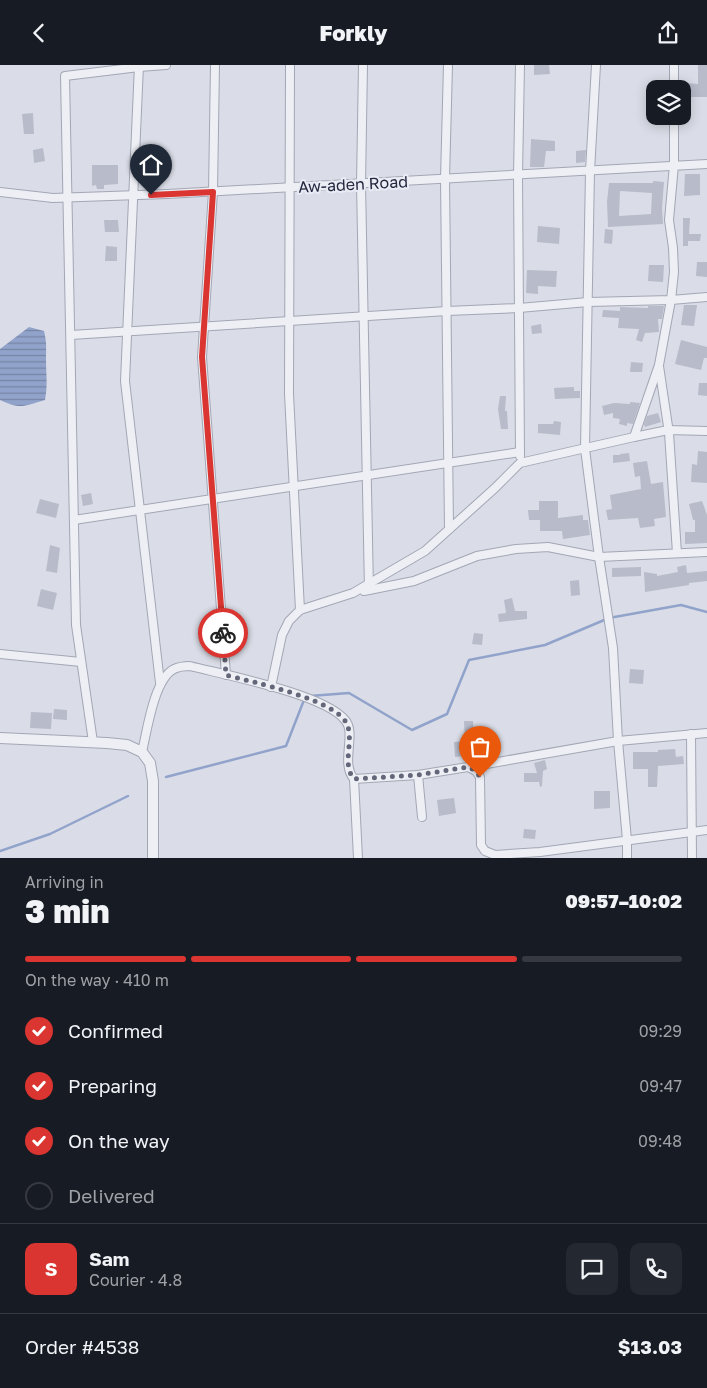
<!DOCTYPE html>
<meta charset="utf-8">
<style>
body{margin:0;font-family:"Golos Text",sans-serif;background:#242831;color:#f1f3f6;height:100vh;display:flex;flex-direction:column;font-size:19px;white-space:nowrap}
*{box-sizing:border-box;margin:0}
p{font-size:16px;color:#9ea1a6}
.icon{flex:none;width:28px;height:28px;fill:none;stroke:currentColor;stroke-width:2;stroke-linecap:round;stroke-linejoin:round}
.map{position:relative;height:793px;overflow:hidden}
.sheet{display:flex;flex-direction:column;background:#171b24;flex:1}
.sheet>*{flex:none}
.fabs{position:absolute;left:646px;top:15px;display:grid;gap:10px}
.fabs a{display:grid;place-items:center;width:45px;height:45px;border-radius:10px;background:#171b24;box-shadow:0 2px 12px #0003;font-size:25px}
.pin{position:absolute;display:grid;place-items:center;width:42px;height:42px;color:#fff;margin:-51px -21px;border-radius:50% 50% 50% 0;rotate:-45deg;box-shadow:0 0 5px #0007}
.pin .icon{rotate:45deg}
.courier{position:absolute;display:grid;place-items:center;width:50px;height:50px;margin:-25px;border:4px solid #da3531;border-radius:50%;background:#fff;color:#222;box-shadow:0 1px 6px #0007}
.overview em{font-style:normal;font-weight:800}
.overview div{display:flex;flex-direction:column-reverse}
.overview{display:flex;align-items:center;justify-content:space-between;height:85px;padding:0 25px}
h1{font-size:32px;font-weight:800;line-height:38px}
.bar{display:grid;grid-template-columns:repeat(4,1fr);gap:8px 5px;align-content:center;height:60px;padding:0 25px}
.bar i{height:6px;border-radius:4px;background:#363941}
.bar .selected{background:#da3531}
.bar p{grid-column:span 4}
.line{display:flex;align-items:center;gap:12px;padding:0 25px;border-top:1px solid #363941}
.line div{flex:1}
.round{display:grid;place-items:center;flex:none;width:52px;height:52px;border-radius:10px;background:#242831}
ol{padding:0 25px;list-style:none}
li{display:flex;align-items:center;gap:15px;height:55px}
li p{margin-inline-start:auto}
li .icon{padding:5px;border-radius:50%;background:#da3531;color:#fff;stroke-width:4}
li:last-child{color:#9ea1a6}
li i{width:28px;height:28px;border:2px solid #363941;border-radius:50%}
header{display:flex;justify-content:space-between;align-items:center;height:65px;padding:0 25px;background:#171b24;font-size:22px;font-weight:800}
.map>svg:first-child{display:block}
</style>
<header><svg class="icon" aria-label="back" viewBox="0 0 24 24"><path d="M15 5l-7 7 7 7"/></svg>Forkly<svg class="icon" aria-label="share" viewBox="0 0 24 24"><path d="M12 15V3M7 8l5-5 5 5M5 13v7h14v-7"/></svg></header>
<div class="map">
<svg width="707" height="793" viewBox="0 0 707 793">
<defs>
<pattern id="water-rules" width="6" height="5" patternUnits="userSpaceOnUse" patternTransform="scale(1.25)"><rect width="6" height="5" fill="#91a3cb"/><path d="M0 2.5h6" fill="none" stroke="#7685a6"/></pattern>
</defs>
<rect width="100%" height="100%" fill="#dadde7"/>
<path fill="url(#water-rules)" d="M29,262L44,266C47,278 46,283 46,295C46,310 48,319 45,335C24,341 21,345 0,335V284Z"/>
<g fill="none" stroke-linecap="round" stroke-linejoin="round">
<g stroke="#91a3cb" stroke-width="2.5">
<path d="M310,631L349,628L412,665L447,649L469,595L545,580L609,553L681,540L707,547"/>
<path d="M166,712L286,681L304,635"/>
<path d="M0,786L50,769L128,731"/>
</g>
</g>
<g fill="#b7bbca" fill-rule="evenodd">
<path d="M534,0H549L550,9L534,10Z"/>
<path d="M698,0H707V32H687V18L698,19Z"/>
<path d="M33,48L34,69H24L22,49Z"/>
<path d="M531,74L555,76V86H546L544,102H530Z"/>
<path d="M43,83L45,96L34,98L33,85Z"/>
<path d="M586,85L585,97L576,98V86Z"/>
<path d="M92,100H118V119L104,120V124H97L96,120L92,121Z"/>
<path d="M685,109H700V130L684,131Z"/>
<path d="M653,116L664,117L662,143L663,159L608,162L607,137L609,118H653ZM620,126L652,128L651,149L619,151Z"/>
<path d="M683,153H690L689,169H701L700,176H688V181H683Z"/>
<path d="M104,155H118L119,167H105Z"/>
<path d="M538,161L560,163L559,179L537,177Z"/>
<path d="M605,164L613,165L612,179L604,178Z"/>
<path d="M106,181L117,182V196H105Z"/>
<path d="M697,197H707V212L696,211Z"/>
<path d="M649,200H664L663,217L648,216Z"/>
<path d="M527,205L557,206L556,222L538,221V229L526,228Z"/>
<path d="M684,240H697L694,261L681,260Z"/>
<path d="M648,241H664L662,254H658L659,267L645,268L642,277L636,275L639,264L618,263L619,253L602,252L603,245L620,246V242L648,243Z"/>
<path d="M541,259L542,268L532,269L531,261Z"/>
<path d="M681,275L707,282V293H704L701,305L675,299Z"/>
<path d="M631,297L643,298L642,307H630Z"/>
<path d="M699,318H707V331L698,330Z"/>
<path d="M574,322V326H580V333L555,334L554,323Z"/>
<path d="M500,331H506L505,346H507L508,364H501L498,344Z"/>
<path d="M630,337L640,338L633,359L627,358V361L619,359L620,354L613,353V348L604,350L602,341L614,338L630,339Z"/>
<path d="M658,348L661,357L645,362L644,359L647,351Z"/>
<path d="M554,356L561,357L560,370L538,368V359H553Z"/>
<path d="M698,386L707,387V418L691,417L692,399L697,400Z"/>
<path d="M629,388L630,396L613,398V390H620V389Z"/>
<path d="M647,396L651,419L663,417L666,452L654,454L655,461L640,463L638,453L608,455L606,445L612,444L610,430L641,424L640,411L635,412L633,398Z"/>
<path d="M91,428L93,439L83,441L81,430Z"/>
<path d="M40,434L59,439L56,453L36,448Z"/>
<path d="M539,436H558V453L583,450V455H588L590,470L563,474L562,466H540V455H529L528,445H539Z"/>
<path d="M702,436L707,450V478L685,479V467H695V455H693L689,439Z"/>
<path d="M50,480L60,483L57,508L46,506Z"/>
<path d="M686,500L687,508L707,506V516L689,518V520L645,527L644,507L657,509V511L678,507L677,502Z"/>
<path d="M641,502V511L612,512V503Z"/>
<path d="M579,515L580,530L571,531L570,516Z"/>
<path d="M41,524L57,528L53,545L37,541Z"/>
<path d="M512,533L515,546H527V554L499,557L498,549L506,548L504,535Z"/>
<path d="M474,568L483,569L482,580L472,579Z"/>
<path d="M630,604L644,605L643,619L629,618Z"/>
<path d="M54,644L67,645V655L53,654Z"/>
<path d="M31,647L52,648L51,664L30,663Z"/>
<path d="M464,656H473L474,677H479L480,689L455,692L454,677L465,676Z"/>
<path d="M675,684L676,692L683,691L684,699L658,701L657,722H648V704H633V687H658V685Z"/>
<path d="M545,695L547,704L543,706L542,721L540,722L539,717H524V708H537L534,698Z"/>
<path d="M594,726H610V743L594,744Z"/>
<path d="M454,733L456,748L439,751L437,735Z"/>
<path d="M524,764L536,765L535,774L523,773Z"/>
</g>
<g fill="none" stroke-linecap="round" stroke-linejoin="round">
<defs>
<g id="minor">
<path d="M139,0L125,316L160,618"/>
<path d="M215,0L213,127L202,292L226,610"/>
<path d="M290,0L289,329L300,545"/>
<path d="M363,0L361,119L369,525"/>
<path d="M448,0L445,114L449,464"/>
<path d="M520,0L518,110L520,391"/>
<path d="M596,0L590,106L585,384L599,492L613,583L618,676L627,775V793"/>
<path d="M674,24V0"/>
<path d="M0,127L53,133L167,129L707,99"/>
<path d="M71,270L447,246L519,243L588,237L671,235L674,207L673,183L669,155L674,100V51"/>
<path d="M659,301L669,368L677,488"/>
<path d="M634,372L668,365L707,366"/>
<path d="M74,455L520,387"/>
<path d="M364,526L414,516L477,491L516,484L548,482L599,492L707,487"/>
<path d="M0,589L81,597"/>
<path d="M271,622L282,570L289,556L300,545L353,528L425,486L495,423L520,398L634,372L659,300L671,235L707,232"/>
<path d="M691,669L692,793"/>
<path d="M93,677L76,560L65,11L139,2L166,0"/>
<path d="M142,687C147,666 154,614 174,604C178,602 185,601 190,601C225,610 324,629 345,655C357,668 340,698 354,714L418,710L468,702L476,706L480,712L481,780L485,786L495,790L540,787L707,765"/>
<path d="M469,702L618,676L707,668"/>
<path d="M418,710L422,752"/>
<path d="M354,714L358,793"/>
</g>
<path id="tertiary" d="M0,673L107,678L127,680L142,687L150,698L153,716V793"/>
</defs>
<use href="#minor" stroke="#a3a7b4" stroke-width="10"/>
<use href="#tertiary" stroke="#a3a7b4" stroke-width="12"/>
<use href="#minor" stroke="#edeff5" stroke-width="8"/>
<use href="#tertiary" stroke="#edeff5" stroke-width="10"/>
</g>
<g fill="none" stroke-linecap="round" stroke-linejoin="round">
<path stroke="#636779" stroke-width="5" stroke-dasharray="0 9" d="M223,568L226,610C251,617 342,635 348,662C353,679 342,700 354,714L418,710L468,702L476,706L480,712"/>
<path stroke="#da3531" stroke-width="6" d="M151,130L213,127L202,292L223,568"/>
</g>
<g text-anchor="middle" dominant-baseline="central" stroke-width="4" stroke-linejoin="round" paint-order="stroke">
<g font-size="16" fill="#23283e" stroke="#eaecf5">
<text transform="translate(353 119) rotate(-3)">Aw-aden Road</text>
</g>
</g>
</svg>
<div class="fabs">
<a><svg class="icon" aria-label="layers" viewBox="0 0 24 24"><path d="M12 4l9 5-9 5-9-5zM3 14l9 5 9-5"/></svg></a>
</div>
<div class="pin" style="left:480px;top:712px;background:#ea580c"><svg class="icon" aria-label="bag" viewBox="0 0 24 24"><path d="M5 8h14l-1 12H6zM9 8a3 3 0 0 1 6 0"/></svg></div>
<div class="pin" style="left:151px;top:130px;background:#1f2937"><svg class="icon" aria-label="home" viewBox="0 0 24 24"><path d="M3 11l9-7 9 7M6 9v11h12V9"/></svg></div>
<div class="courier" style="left:223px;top:568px"><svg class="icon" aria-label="bike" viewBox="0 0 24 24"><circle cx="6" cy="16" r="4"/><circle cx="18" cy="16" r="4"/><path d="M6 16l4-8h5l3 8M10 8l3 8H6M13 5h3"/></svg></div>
</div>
<section class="sheet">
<div class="overview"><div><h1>3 min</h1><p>Arriving in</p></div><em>09:57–10:02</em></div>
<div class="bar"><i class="selected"></i><i class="selected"></i><i class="selected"></i><i></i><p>On the way · 410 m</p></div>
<ol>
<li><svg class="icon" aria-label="check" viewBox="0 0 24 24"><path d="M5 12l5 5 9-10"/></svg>Confirmed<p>09:29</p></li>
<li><svg class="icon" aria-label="check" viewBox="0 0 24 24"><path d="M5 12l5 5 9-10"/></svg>Preparing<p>09:47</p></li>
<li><svg class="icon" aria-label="check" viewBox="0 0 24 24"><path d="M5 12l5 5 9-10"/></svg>On the way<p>09:48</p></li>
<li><i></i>Delivered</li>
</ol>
<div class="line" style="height:90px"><b class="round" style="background:#da3531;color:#fff">S</b><div><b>Sam</b><p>Courier · 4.8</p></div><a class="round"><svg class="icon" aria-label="chat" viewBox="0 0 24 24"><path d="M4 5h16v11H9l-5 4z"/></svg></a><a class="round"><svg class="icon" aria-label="phone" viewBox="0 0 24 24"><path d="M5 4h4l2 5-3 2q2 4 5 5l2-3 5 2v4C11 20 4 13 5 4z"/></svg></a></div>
<div class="line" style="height:65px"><div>Order #4538</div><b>$13.03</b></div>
</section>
